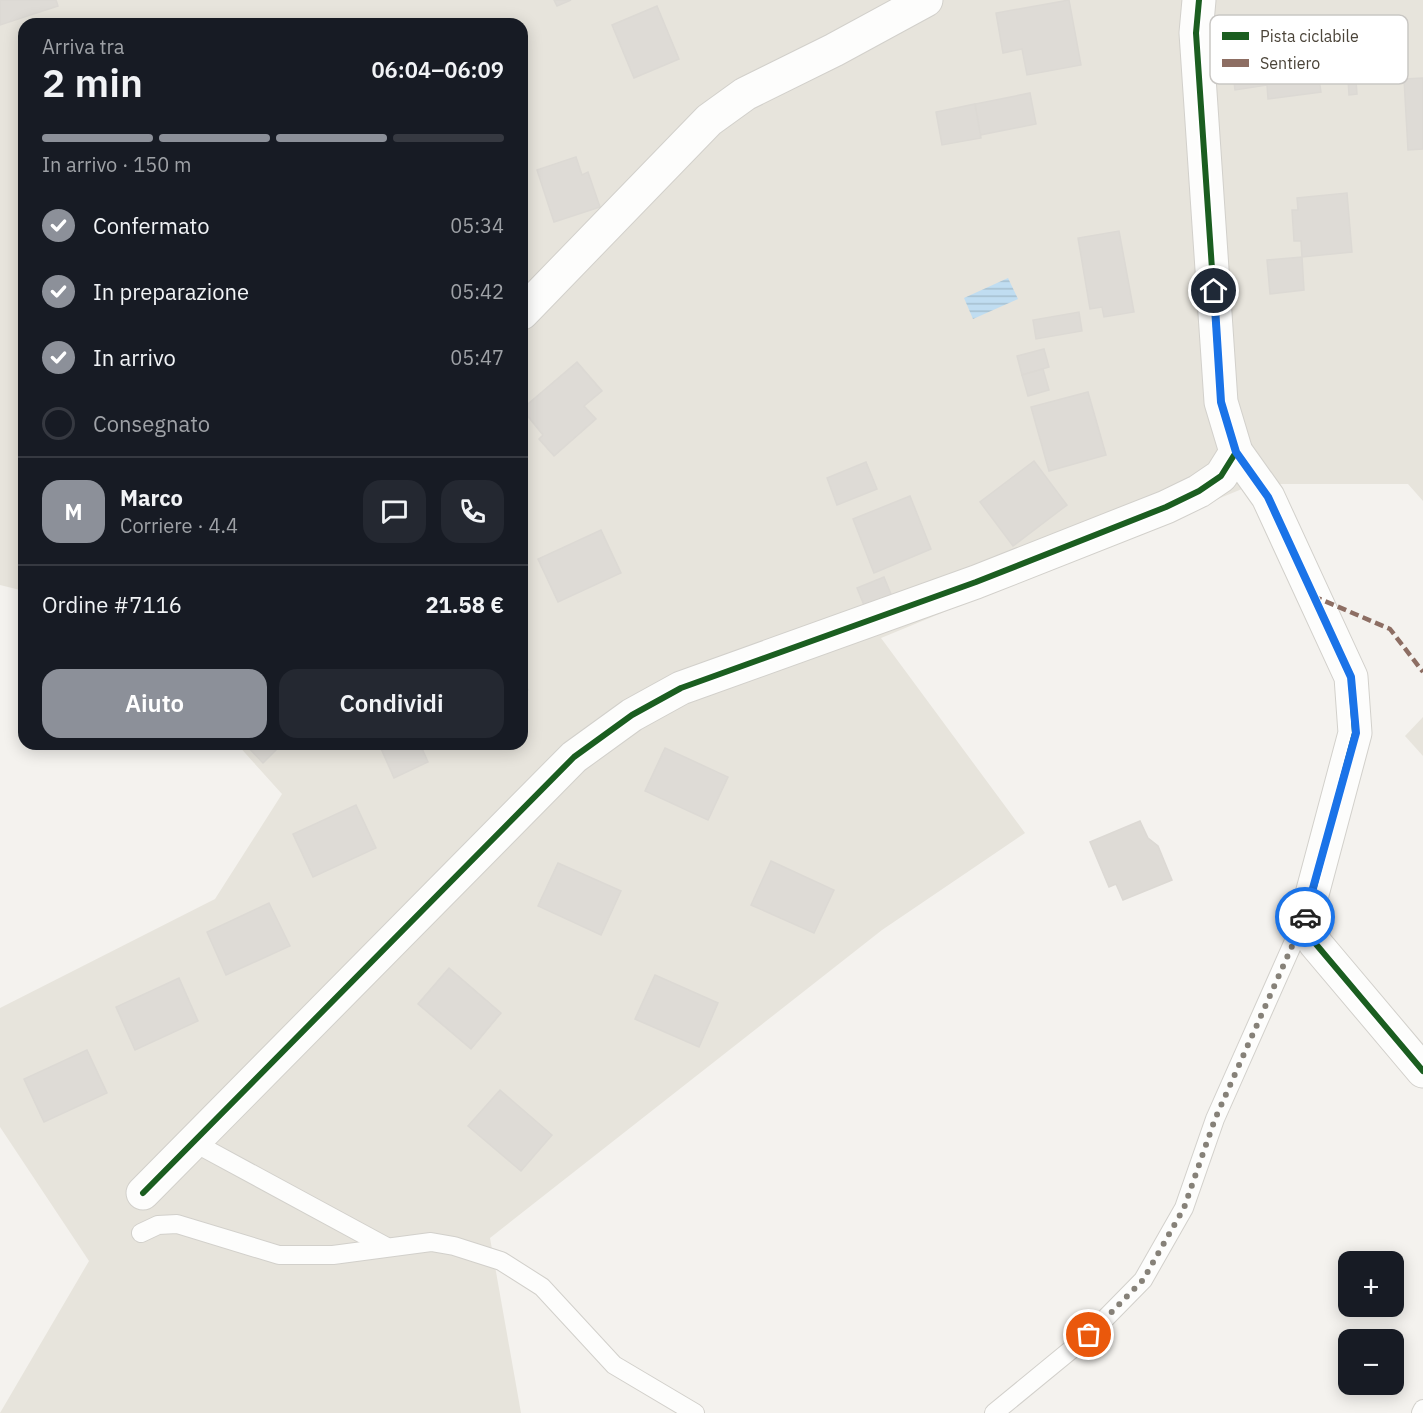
<!DOCTYPE html>
<html lang="it">
<meta charset="utf-8">
<style>
body{margin:0;font-family:"IBM Plex Sans",sans-serif;background:#242831;color:#f1f3f6;height:100vh;display:flex;flex-direction:column;font-size:22px;white-space:nowrap}
*{box-sizing:border-box;margin:0}
p{font-size:20px;color:#9ea1a6}
.icon{flex:none;width:33px;height:33px;fill:none;stroke:currentColor;stroke-width:2;stroke-linecap:round;stroke-linejoin:round}
.map{position:relative;flex:1;overflow:hidden}
.drawer{position:absolute;left:18px;top:18px;width:510px;height:732px;display:flex;flex-direction:column;background:#171b24;border-radius:18px;box-shadow:0 3px 15px #0003}
.drawer>*{flex:none}
.controls{position:absolute;left:1338px;top:1251px;display:grid;gap:12px}
.controls a{display:grid;place-items:center;width:66px;height:66px;border-radius:12px;background:#171b24;box-shadow:0 3px 15px #0003;font-size:30px}
.pin{position:absolute;display:grid;place-items:center;width:51px;height:51px;color:#fff;margin:-26px;border:3px solid #fff;border-radius:50%;box-shadow:0 2px 6px #0007}
.courier{position:absolute;display:grid;place-items:center;width:60px;height:60px;margin:-30px;border:4px solid #1a73e8;border-radius:50%;background:#fff;color:#222;box-shadow:0 2px 8px #0007}
.overview em{font-style:normal;font-weight:600}
.overview div{display:flex;flex-direction:column-reverse}
.overview{display:flex;align-items:center;justify-content:space-between;height:102px;padding:0 24px}
h1{font-size:39px;font-weight:600;line-height:45px}
.bar{display:grid;grid-template-columns:repeat(4,1fr);gap:9px 6px;align-content:center;height:72px;padding:0 24px}
.bar i{height:8px;border-radius:4px;background:#363941}
.bar .current{background:#8c9099}
.bar p{grid-column:span 4}
.line{display:flex;align-items:center;gap:15px;padding:0 24px;border-top:2px solid #363941}
.line div{flex:1}
.round{display:grid;place-items:center;flex:none;width:63px;height:63px;border-radius:18px;background:#242831}
ol{padding:0 24px;list-style:none}
li{display:flex;align-items:center;gap:18px;height:66px}
li p{margin-inline-start:auto}
li .icon{padding:6px;border-radius:50%;background:#8c9099;color:#fff;stroke-width:4}
li:last-child{color:#9ea1a6}
li i{width:33px;height:33px;border:3px solid #363941;border-radius:50%}
.action{display:flex;gap:12px;margin-top:auto;padding:12px 24px}
.action a{flex:1;height:69px;border-radius:18px;background:#8c9099;color:#fff;font-size:24px;font-weight:600;line-height:69px;text-align:center}
.action a+a{background:#242831;color:#f1f3f6}
.map>svg:first-child{display:block}
</style>
<div class="map">
<svg width="1423" height="1413" viewBox="0 0 1423 1413">
<defs>
<pattern id="water-rules" width="6" height="5" patternUnits="userSpaceOnUse" patternTransform="scale(1.5)"><rect width="6" height="5" fill="#c0ddf1"/><path d="M0 2.5h6" fill="none" stroke="#a6bfcf"/></pattern>
</defs>
<rect width="100%" height="100%" fill="#f4f2ee"/>
<g fill="#e7e4dc">
<path d="M0,0H1423V501L1408,484H1254L881,638L1025,833L882,930L490,1238L521,1413H0L89,1261L0,1127V1008L215,899L282,794L237,744H522V24H24V591L0,585Z"/>
<path d="M1423,717V756L1405,736Z"/>
</g>
<path fill="url(#water-rules)" d="M1008,278L1018,299L973,319L964,298Z"/>
<g fill="#dedbd6" stroke="#dcd9d4" stroke-width="1.5">
<path d="M0,0H56L58,6L0,25Z"/>
<path d="M554,0H571L557,6Z"/>
<path d="M1069,0L1081,65L1027,75L1022,49L1003,53L996,13Z"/>
<path d="M657,6L679,59L634,78L612,25Z"/>
<path d="M1317,36L1323,78L1319,79L1321,92L1268,99L1267,85L1235,90L1229,42L1256,38L1257,48L1273,46V42Z"/>
<path d="M1367,62L1369,80L1356,81L1357,94L1349,95L1347,64Z"/>
<path d="M1423,78V149L1408,150L1404,79Z"/>
<path d="M1030,93L1036,124L980,135L975,104Z"/>
<path d="M975,104L981,138L942,145L936,112Z"/>
<path d="M576,157L582,175L588,172L600,207L554,222L537,170Z"/>
<path d="M1347,193L1352,252L1302,257L1301,241H1294L1292,210H1298L1297,198Z"/>
<path d="M1119,231L1134,312L1104,317L1102,307L1090,309L1078,238Z"/>
<path d="M1302,257L1304,290L1270,294L1267,260Z"/>
<path d="M1079,312L1082,331L1036,339L1033,320Z"/>
<path d="M1044,349L1049,367L1022,375L1017,356Z"/>
<path d="M577,362L602,391L584,406L596,419L554,456L539,439L543,435L522,409Z"/>
<path d="M1043,369L1049,390L1028,396L1022,375Z"/>
<path d="M1088,392L1106,455L1049,471L1031,407Z"/>
<path d="M1034,461L1067,505L1013,546L980,502Z"/>
<path d="M866,462L877,489L837,505L827,478Z"/>
<path d="M910,496L931,549L874,573L853,519Z"/>
<path d="M601,530L621,573L558,602L538,559Z"/>
<path d="M884,577L895,604L868,615L857,588Z"/>
<path d="M522,677L528,690L522,693Z"/>
<path d="M245,744H282L263,763Z"/>
<path d="M379,744H420L428,762L394,778Z"/>
<path d="M665,748L728,777L708,820L645,791Z"/>
<path d="M356,805L376,848L313,877L293,834Z"/>
<path d="M1140,821L1148,838L1158,846L1172,880L1123,900L1116,884L1109,887L1090,842Z"/>
<path d="M771,861L834,890L814,933L751,905Z"/>
<path d="M558,863L621,891L601,935L538,906Z"/>
<path d="M269,903L290,946L226,975L207,932Z"/>
<path d="M449,968L501,1013L471,1049L418,1004Z"/>
<path d="M655,975L718,1003L699,1047L635,1019Z"/>
<path d="M179,978L198,1021L135,1050L116,1007Z"/>
<path d="M87,1050L107,1093L44,1122L24,1079Z"/>
<path d="M500,1090L552,1135L521,1171L468,1126Z"/>
</g>
<g fill="none" stroke-linecap="round" stroke-linejoin="round">
<defs>
<g id="service">
<path d="M193,1142L385,1246"/>
<path d="M141,1233L158,1225L177,1224L279,1255H333L431,1242L454,1246L501,1261L542,1287L614,1365L695,1413"/>
<path d="M994,1413L1089,1335L1143,1280L1184,1208L1215,1119L1306,914"/>
<path d="M1421,1413L1423,1409"/>
</g>
<g id="minor">
<path d="M1199,0L1196,33L1221,402L1236,452L1268,497L1351,677L1355,733L1307,913L1315,943L1423,1071"/>
<path d="M522,313L709,120L745,94L834,50L926,0"/>
<path d="M143,1193L574,757L632,715L681,688L976,582L1166,507L1199,491L1221,476L1236,452"/>
</g>
</defs>
<use href="#service" stroke="#d2d0cb" stroke-width="20"/>
<use href="#minor" stroke="#d2d0cb" stroke-width="35"/>
<use href="#service" stroke="#fdfdfc" stroke-width="18"/>
<use href="#minor" stroke="#fdfdfc" stroke-width="33"/>
<path stroke="#8d6e63" stroke-width="4.5" stroke-dasharray="9 4.5" stroke-linecap="butt" d="M1313,596L1390,629L1423,672"/>
<defs>
<g id="cycleway">
<path d="M1199,0L1196,33L1221,402L1236,452L1268,497L1351,677L1355,733L1307,913L1315,943L1423,1071"/>
<path d="M143,1193L574,757L632,715L681,688L976,582L1166,507L1199,491L1221,476L1236,452"/>
</g>
</defs>
<use href="#cycleway" stroke="#fff" stroke-width="10"/>
<use href="#cycleway" stroke="#1b5e20" stroke-width="6"/>
</g>
<g fill="none" stroke-linecap="round" stroke-linejoin="round">
<path stroke="#868178" stroke-width="6" stroke-dasharray="0 10.8" d="M1089,1335L1143,1280L1184,1208L1215,1119L1305,917"/>
<path stroke="#1a73e8" stroke-width="8" d="M1214,291L1221,402L1236,452L1268,497L1351,677L1356,733L1305,917"/>
</g>
<rect x="1210" y="15" width="198" height="69" rx="9" fill="#fff" stroke="#c9c7c4" stroke-width="1.5"/>
<rect x="1222" y="32" width="27" height="8" fill="#1b5e20"/>
<rect x="1222" y="59" width="27" height="8" fill="#8d6e63"/>
<g font-size="16" fill="#4b4439">
<text x="1260" y="42">Pista ciclabile</text>
<text x="1260" y="69">Sentiero</text>
</g>
</svg>
<div class="controls">
<a>+</a>
<a>−</a>
</div>
<div class="pin" style="left:1089px;top:1335px;background:#ea580c"><svg class="icon" aria-label="bag" viewBox="0 0 24 24"><path d="M5 8h14l-1 12H6zM9 8a3 3 0 0 1 6 0"/></svg></div>
<div class="pin" style="left:1214px;top:291px;background:#1f2937"><svg class="icon" aria-label="home" viewBox="0 0 24 24"><path d="M3 11l9-7 9 7M6 9v11h12V9"/></svg></div>
<div class="courier" style="left:1305px;top:917px"><svg class="icon" aria-label="car" viewBox="0 0 24 24"><path d="M5 17H2v-5l4-1 3-4h7l3 4 3 1v5h-3M9 17h6M6 11h13"/><circle cx="7" cy="17" r="2"/><circle cx="17" cy="17" r="2"/></svg></div>
<section class="drawer">
<div class="overview"><div><h1>2 min</h1><p>Arriva tra</p></div><em>06:04–06:09</em></div>
<div class="bar"><i class="current"></i><i class="current"></i><i class="current"></i><i></i><p>In arrivo · 150 m</p></div>
<ol>
<li><svg class="icon" aria-label="check" viewBox="0 0 24 24"><path d="M5 12l5 5 9-10"/></svg>Confermato<p>05:34</p></li>
<li><svg class="icon" aria-label="check" viewBox="0 0 24 24"><path d="M5 12l5 5 9-10"/></svg>In preparazione<p>05:42</p></li>
<li><svg class="icon" aria-label="check" viewBox="0 0 24 24"><path d="M5 12l5 5 9-10"/></svg>In arrivo<p>05:47</p></li>
<li><i></i>Consegnato</li>
</ol>
<div class="line" style="height:108px"><b class="round" style="background:#8c9099;color:#fff">M</b><div><b>Marco</b><p>Corriere · 4.4</p></div><a class="round"><svg class="icon" aria-label="chat" viewBox="0 0 24 24"><path d="M4 5h16v11H9l-5 4z"/></svg></a><a class="round"><svg class="icon" aria-label="phone" viewBox="0 0 24 24"><path d="M5 4h4l2 5-3 2q2 4 5 5l2-3 5 2v4C11 20 4 13 5 4z"/></svg></a></div>
<div class="line" style="height:78px"><div>Ordine #7116</div><b>21.58 €</b></div>
<div class="action"><a>Aiuto</a><a>Condividi</a></div>
</section>
</div>
